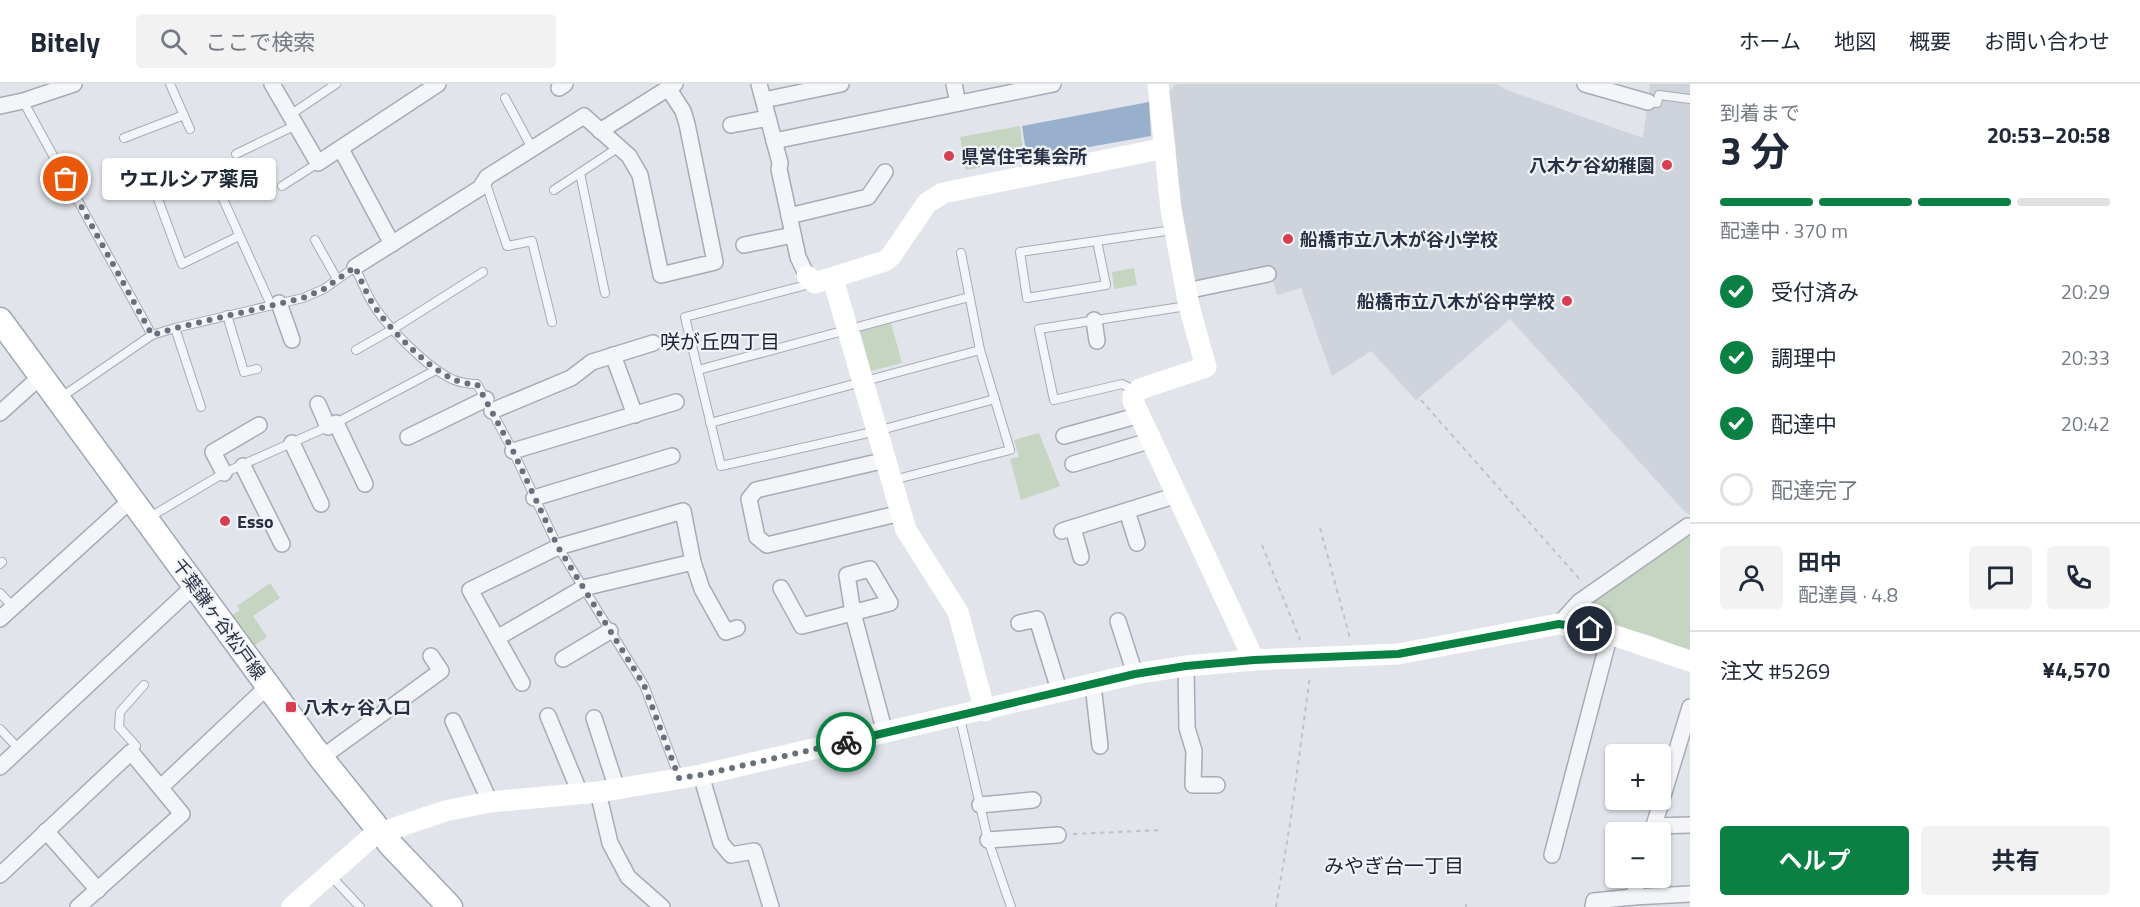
<!DOCTYPE html>
<html lang="ja">
<meta charset="utf-8">
<style>
body{margin:0;font-family:"Titillium Web","Noto Sans JP",sans-serif;background:#f2f2f3;color:#1f2937;height:100vh;display:flex;flex-direction:column;font-size:22px;white-space:nowrap}
*{box-sizing:border-box;margin:0}
p{font-size:20px;color:#747a83}
.icon{flex:none;width:33px;height:33px;fill:none;stroke:currentColor;stroke-width:2;stroke-linecap:round;stroke-linejoin:round}
.map{position:relative;flex:1;overflow:hidden}
.drawer{display:flex;flex-direction:column;background:#fff;width:450px}
.drawer>*{flex:none}
.buttons{position:absolute;left:1605px;top:660px;display:grid;gap:12px}
.buttons a{display:grid;place-items:center;width:66px;height:66px;border-radius:6px;background:#fff;box-shadow:0 2px 4px #0004;font-size:30px}
.pin{position:absolute;display:grid;place-items:center;width:51px;height:51px;color:#fff;margin:-26px;border:3px solid #fff;border-radius:50%;box-shadow:0 2px 6px #0007}
.courier{position:absolute;display:grid;place-items:center;width:60px;height:60px;margin:-30px;border:4px solid #0b8043;border-radius:50%;background:#fff;color:#222;box-shadow:0 2px 8px #0007}
.bubble{position:absolute;height:42px;border-radius:6px;background:#fff;box-shadow:0 2px 4px #0004;font-size:20px;font-weight:700;line-height:42px;text-align:center}
.headline em{font-style:normal;font-weight:700}
.headline div{display:flex;flex-direction:column-reverse}
.headline{display:flex;align-items:center;justify-content:space-between;height:102px;padding:0 30px}
h1{font-size:39px;font-weight:700;line-height:45px}
.bar{display:grid;grid-template-columns:repeat(4,1fr);gap:9px 6px;align-content:center;height:72px;padding:0 30px}
.bar i{height:8px;border-radius:4px;background:#e0e1e3}
.bar .active{background:#0b8043}
.bar p{grid-column:span 4}
.line{display:flex;align-items:center;gap:15px;padding:0 30px;border-top:2px solid #e0e1e3}
.line div{flex:1}
.round{display:grid;place-items:center;flex:none;width:63px;height:63px;border-radius:6px;background:#f2f2f3}
ol{padding:0 30px;list-style:none}
li{display:flex;align-items:center;gap:18px;height:66px}
li p{margin-inline-start:auto}
li .icon{padding:6px;border-radius:50%;background:#0b8043;color:#fff;stroke-width:4}
li:last-child{color:#747a83}
li i{width:33px;height:33px;border:3px solid #e0e1e3;border-radius:50%}
.cta{display:flex;gap:12px;margin-top:auto;padding:12px 30px}
.cta a{flex:1;height:69px;border-radius:6px;background:#0b8043;color:#fff;font-size:24px;font-weight:700;line-height:69px;text-align:center}
.cta a+a{background:#f2f2f3;color:#1f2937}
header{display:flex;align-items:center;gap:36px;box-sizing:border-box;height:84px;padding:0 30px;background:#fff;border-bottom:2px solid #e0e1e3}
header strong{font-size:28px}
nav{display:flex;gap:33px;margin-inline-start:auto;font-size:21px}
.search{width:420px;height:54px;background:#f2f2f3;display:flex;align-items:center;gap:15px;box-sizing:border-box;padding:0 21px;border-radius:6px;color:#747a83;font-size:22px}
main{display:flex;flex:1;min-height:0}
.map>svg:first-child{display:block}
</style>
<header>
<strong>Bitely</strong>
<div class="search"><svg class="icon" aria-label="search" viewBox="0 0 24 24"><circle cx="10" cy="10" r="6"/><path d="M15 15l6 6"/></svg>ここで検索</div>
<nav><a>ホーム</a><a>地図</a><a>概要</a><a>お問い合わせ</a></nav>
</header>
<main>
<div class="map">
<svg width="1690" height="823" viewBox="0 0 1690 823">
<rect width="100%" height="100%" fill="#e1e4ea"/>
<path fill="#ced3dc" d="M1179,0H1496L1507,6L1643,54L1650,0H1690V431L1685,428L1510,235L1416,316L1371,267L1332,292L1301,204L1277,211L1270,187L1194,202L1177,121L1168,8L1175,1Z"/>
<g fill="#c5d5c1">
<path d="M1020,42L1024,75L966,86L960,53Z"/>
<path d="M1134,184L1137,201L1114,205L1112,188Z"/>
<path d="M891,239L902,279L871,287L860,247Z"/>
<path d="M1039,349L1060,402L1021,416L1010,375L1019,373L1014,356Z"/>
<path d="M1690,451V567L1649,551L1578,533L1595,517Z"/>
<path d="M270,499L280,514L253,532L267,553L252,563L231,532L240,526L237,522Z"/>
</g>
<path fill="#99b0cc" d="M1149,18L1151,52L1027,74L1022,42Z"/>
<g fill="none" stroke-linecap="round" stroke-linejoin="round">
<defs>
<g id="lane">
<path d="M170,0L190,45"/>
<path d="M505,14L532,64"/>
<path d="M23,17L152,251"/>
<path d="M1648,18L1657,19L1659,11L1690,15"/>
<path d="M290,31L336,0"/>
<path d="M124,54L184,31"/>
<path d="M236,70L296,41"/>
<path d="M580,89L605,209"/>
<path d="M485,97L507,162L532,157L552,238"/>
<path d="M282,102L318,79"/>
<path d="M554,106L619,63"/>
<path d="M239,152L182,180L155,107L209,84L271,221"/>
<path d="M315,156L337,195"/>
<path d="M1097,157L1106,201L1027,214L1020,168L1173,146"/>
<path d="M810,200L685,233L721,382L877,347L995,315"/>
<path d="M227,231L244,288L257,285"/>
<path d="M175,244L201,323"/>
<path d="M356,266L393,245L483,188"/>
<path d="M698,286L969,213"/>
<path d="M1136,307L1122,300L1054,316L1039,245L1187,222"/>
<path d="M60,314L152,251L175,244L303,214L324,205L355,183C360,194 365,206 371,217C385,241 428,285 454,296C462,299 469,300 477,300L513,367L558,463L644,601L679,693"/>
<path d="M710,339L980,266"/>
<path d="M893,396L1010,366L980,266L961,169"/>
<path d="M150,433L224,389L336,339L436,286"/>
<path d="M0,480L2,478"/>
<path d="M0,509L13,523"/>
<path d="M960,634L988,756L1011,823"/>
<path d="M0,645L19,665"/>
<path d="M131,668L136,662L119,643L120,628L144,601"/>
<path d="M330,791L360,823"/>
</g>
<g id="street">
<path d="M272,0L318,79L438,0"/>
<path d="M759,0L780,79L779,85L798,173L807,192"/>
<path d="M954,0L958,19"/>
<path d="M1585,0L1648,18"/>
<path d="M559,4L565,0"/>
<path d="M764,16L841,0"/>
<path d="M0,22L23,17L74,0"/>
<path d="M731,41L768,34"/>
<path d="M600,47L675,0"/>
<path d="M774,57L1053,0"/>
<path d="M341,65L392,160"/>
<path d="M789,132L868,113L885,88"/>
<path d="M744,161L793,151"/>
<path d="M355,183L480,104L487,93L584,32L629,72L640,91L661,191L715,178L687,40L683,27L668,4"/>
<path d="M1186,207L1268,190"/>
<path d="M279,219L292,256"/>
<path d="M1094,236L1097,257"/>
<path d="M613,271L635,331"/>
<path d="M318,320L328,343"/>
<path d="M492,327L571,294L592,278L653,259"/>
<path d="M0,329L41,292"/>
<path d="M336,339L365,400"/>
<path d="M1064,352L1140,331"/>
<path d="M408,353L486,315"/>
<path d="M292,359L321,420"/>
<path d="M513,367L676,318"/>
<path d="M886,376L756,406L749,415L757,453L767,461L901,429"/>
<path d="M1073,380L1152,356"/>
<path d="M243,382L282,460"/>
<path d="M224,389L213,368L259,341"/>
<path d="M534,414L672,372"/>
<path d="M1127,427L1137,459"/>
<path d="M1073,444L1081,473"/>
<path d="M1062,447L1177,411"/>
<path d="M781,504L802,542L890,519L870,485L847,491L853,529L885,649"/>
<path d="M0,535L132,415"/>
<path d="M1118,537L1135,590"/>
<path d="M1019,539L1037,535L1060,609"/>
<path d="M1559,540L1579,518L1688,442"/>
<path d="M497,554L583,504L693,478"/>
<path d="M563,575L610,547"/>
<path d="M1186,582L1187,644L1194,667L1193,701H1217"/>
<path d="M522,599L470,506L558,463L683,427L693,478L702,505L726,548L737,544"/>
<path d="M1093,601L1100,662"/>
<path d="M548,632L580,709"/>
<path d="M594,634L617,705"/>
<path d="M453,637L490,718"/>
<path d="M321,674L441,587L431,572"/>
<path d="M0,683L195,501"/>
<path d="M701,691L721,759L731,771L754,767L771,823"/>
<path d="M161,703L268,602"/>
<path d="M598,708L610,759L628,793L662,823"/>
<path d="M980,721L1033,716"/>
<path d="M1654,742L1690,741"/>
<path d="M46,747L98,806"/>
<path d="M1652,748L1690,623"/>
<path d="M988,756L1058,751"/>
<path d="M1552,771L1610,550"/>
<path d="M0,791L131,668L182,730L78,823"/>
<path d="M1633,813L1639,794"/>
<path d="M1593,823L1594,817L1633,813L1690,810"/>
</g>
<path id="primary" d="M0,236L321,674L391,761L450,823"/>
</defs>
<use href="#lane" stroke="#a6abb5" stroke-width="10"/>
<use href="#street" stroke="#a6abb5" stroke-width="18"/>
<use href="#primary" stroke="#9fa8b7" stroke-width="27"/>
<g stroke="#bfc2c9" stroke-width="2" stroke-dasharray="4.5 4.5" stroke-linecap="butt">
<path d="M1421,316L1582,498"/>
<path d="M1320,444L1350,554"/>
<path d="M1262,461L1300,556"/>
<path d="M1073,750L1163,746"/>
<path d="M1276,823L1290,740L1310,592"/>
<path d="M1466,823V820"/>
</g>
<use href="#lane" stroke="#f4f5f8" stroke-width="8"/>
<use href="#street" stroke="#f4f5f8" stroke-width="15"/>
<g stroke="#fff" stroke-width="21">
<path d="M1158,0L1171,125L1189,222L1206,283L1140,305L1133,312V317L1254,576"/>
<path d="M807,192L815,199L885,177L891,172L927,119L943,109L1165,64"/>
<path d="M833,195L906,446L958,528L985,627"/>
<path d="M292,823L374,751L445,727L490,718L598,708L701,691L1135,590L1186,582L1254,576L1398,570L1559,540L1610,550L1690,577"/>
</g>
<use href="#primary" stroke="#fff" stroke-width="24"/>
</g>
<g fill="none" stroke-linecap="round" stroke-linejoin="round">
<path stroke="#69707d" stroke-width="6" stroke-dasharray="0 10.8" d="M66,95L152,251L176,244L303,214L324,205L355,183C360,194 365,206 371,217C385,241 428,285 455,296C462,299 469,300 477,300L513,367L558,463L644,601L679,694L701,691L846,658"/>
<path stroke="#0b8043" stroke-width="8" d="M846,658L1135,590L1186,582L1254,576L1398,570L1559,540L1590,545"/>
</g>
<g fill="#d73e4f" stroke="#f0f3f7" stroke-width="2">
<circle cx="949" cy="72" r="6"/>
<circle cx="1667" cy="81" r="6"/>
<circle cx="1288" cy="155" r="6"/>
<circle cx="1567" cy="217" r="6"/>
<circle cx="225" cy="437" r="6"/>
<rect x="285" y="617" width="12" height="12" rx="3"/>
</g>
<g text-anchor="middle" dominant-baseline="central" stroke-width="4.5" stroke-linejoin="round" paint-order="stroke">
<g font-size="18" font-weight="bold" fill="#283143" stroke="#f0f3f7" text-anchor="start">
<text x="961" y="72">県営住宅集会所</text>
<text x="1655" y="81" text-anchor="end">八木ケ谷幼稚園</text>
<text x="1300" y="155">船橋市立八木が谷小学校</text>
<text x="1555" y="217" text-anchor="end">船橋市立八木が谷中学校</text>
<text x="237" y="437">Esso</text>
<text x="303" y="623">八木ヶ谷入口</text>
</g>
<g font-size="18" fill="#283143" stroke="#f0f3f7">
<text transform="translate(219 535) rotate(54)">千葉鎌ヶ谷松戸線</text>
</g>
<g font-size="20" fill="#1a2234" stroke="#f0f3f7">
<text x="720" y="257">咲が丘四丁目</text>
<text x="1394" y="781">みやぎ台一丁目</text>
</g>
</g>
</svg>
<div class="buttons">
<a>+</a>
<a>−</a>
</div>
<div class="pin" style="left:66px;top:95px;background:#ea580c"><svg class="icon" aria-label="bag" viewBox="0 0 24 24"><path d="M5 8h14l-1 12H6zM9 8a3 3 0 0 1 6 0"/></svg></div>
<div class="pin" style="left:1590px;top:545px;background:#1f2937"><svg class="icon" aria-label="home" viewBox="0 0 24 24"><path d="M3 11l9-7 9 7M6 9v11h12V9"/></svg></div>
<div class="courier" style="left:846px;top:658px"><svg class="icon" aria-label="bike" viewBox="0 0 24 24"><circle cx="6" cy="16" r="4"/><circle cx="18" cy="16" r="4"/><path d="M6 16l4-8h5l3 8M10 8l3 8H6M13 5h3"/></svg></div>
<div class="bubble" style="left:102px;top:74px;width:174px">ウエルシア薬局</div>
</div>
<section class="drawer">
<div class="headline"><div><h1>3 分</h1><p>到着まで</p></div><em>20:53–20:58</em></div>
<div class="bar"><i class="active"></i><i class="active"></i><i class="active"></i><i></i><p>配達中 · 370 m</p></div>
<ol>
<li><svg class="icon" aria-label="check" viewBox="0 0 24 24"><path d="M5 12l5 5 9-10"/></svg>受付済み<p>20:29</p></li>
<li><svg class="icon" aria-label="check" viewBox="0 0 24 24"><path d="M5 12l5 5 9-10"/></svg>調理中<p>20:33</p></li>
<li><svg class="icon" aria-label="check" viewBox="0 0 24 24"><path d="M5 12l5 5 9-10"/></svg>配達中<p>20:42</p></li>
<li><i></i>配達完了</li>
</ol>
<div class="line" style="height:108px"><a class="round"><svg class="icon" aria-label="person" viewBox="0 0 24 24"><circle cx="12" cy="8" r="4"/><path d="M4 21q1-7 8-7t8 7"/></svg></a><div><b>田中</b><p>配達員 · 4.8</p></div><a class="round"><svg class="icon" aria-label="chat" viewBox="0 0 24 24"><path d="M4 5h16v11H9l-5 4z"/></svg></a><a class="round"><svg class="icon" aria-label="phone" viewBox="0 0 24 24"><path d="M5 4h4l2 5-3 2q2 4 5 5l2-3 5 2v4C11 20 4 13 5 4z"/></svg></a></div>
<div class="line" style="height:78px"><div>注文 #5269</div><b>¥4,570</b></div>
<div class="cta"><a>ヘルプ</a><a>共有</a></div>
</section>
</main>
